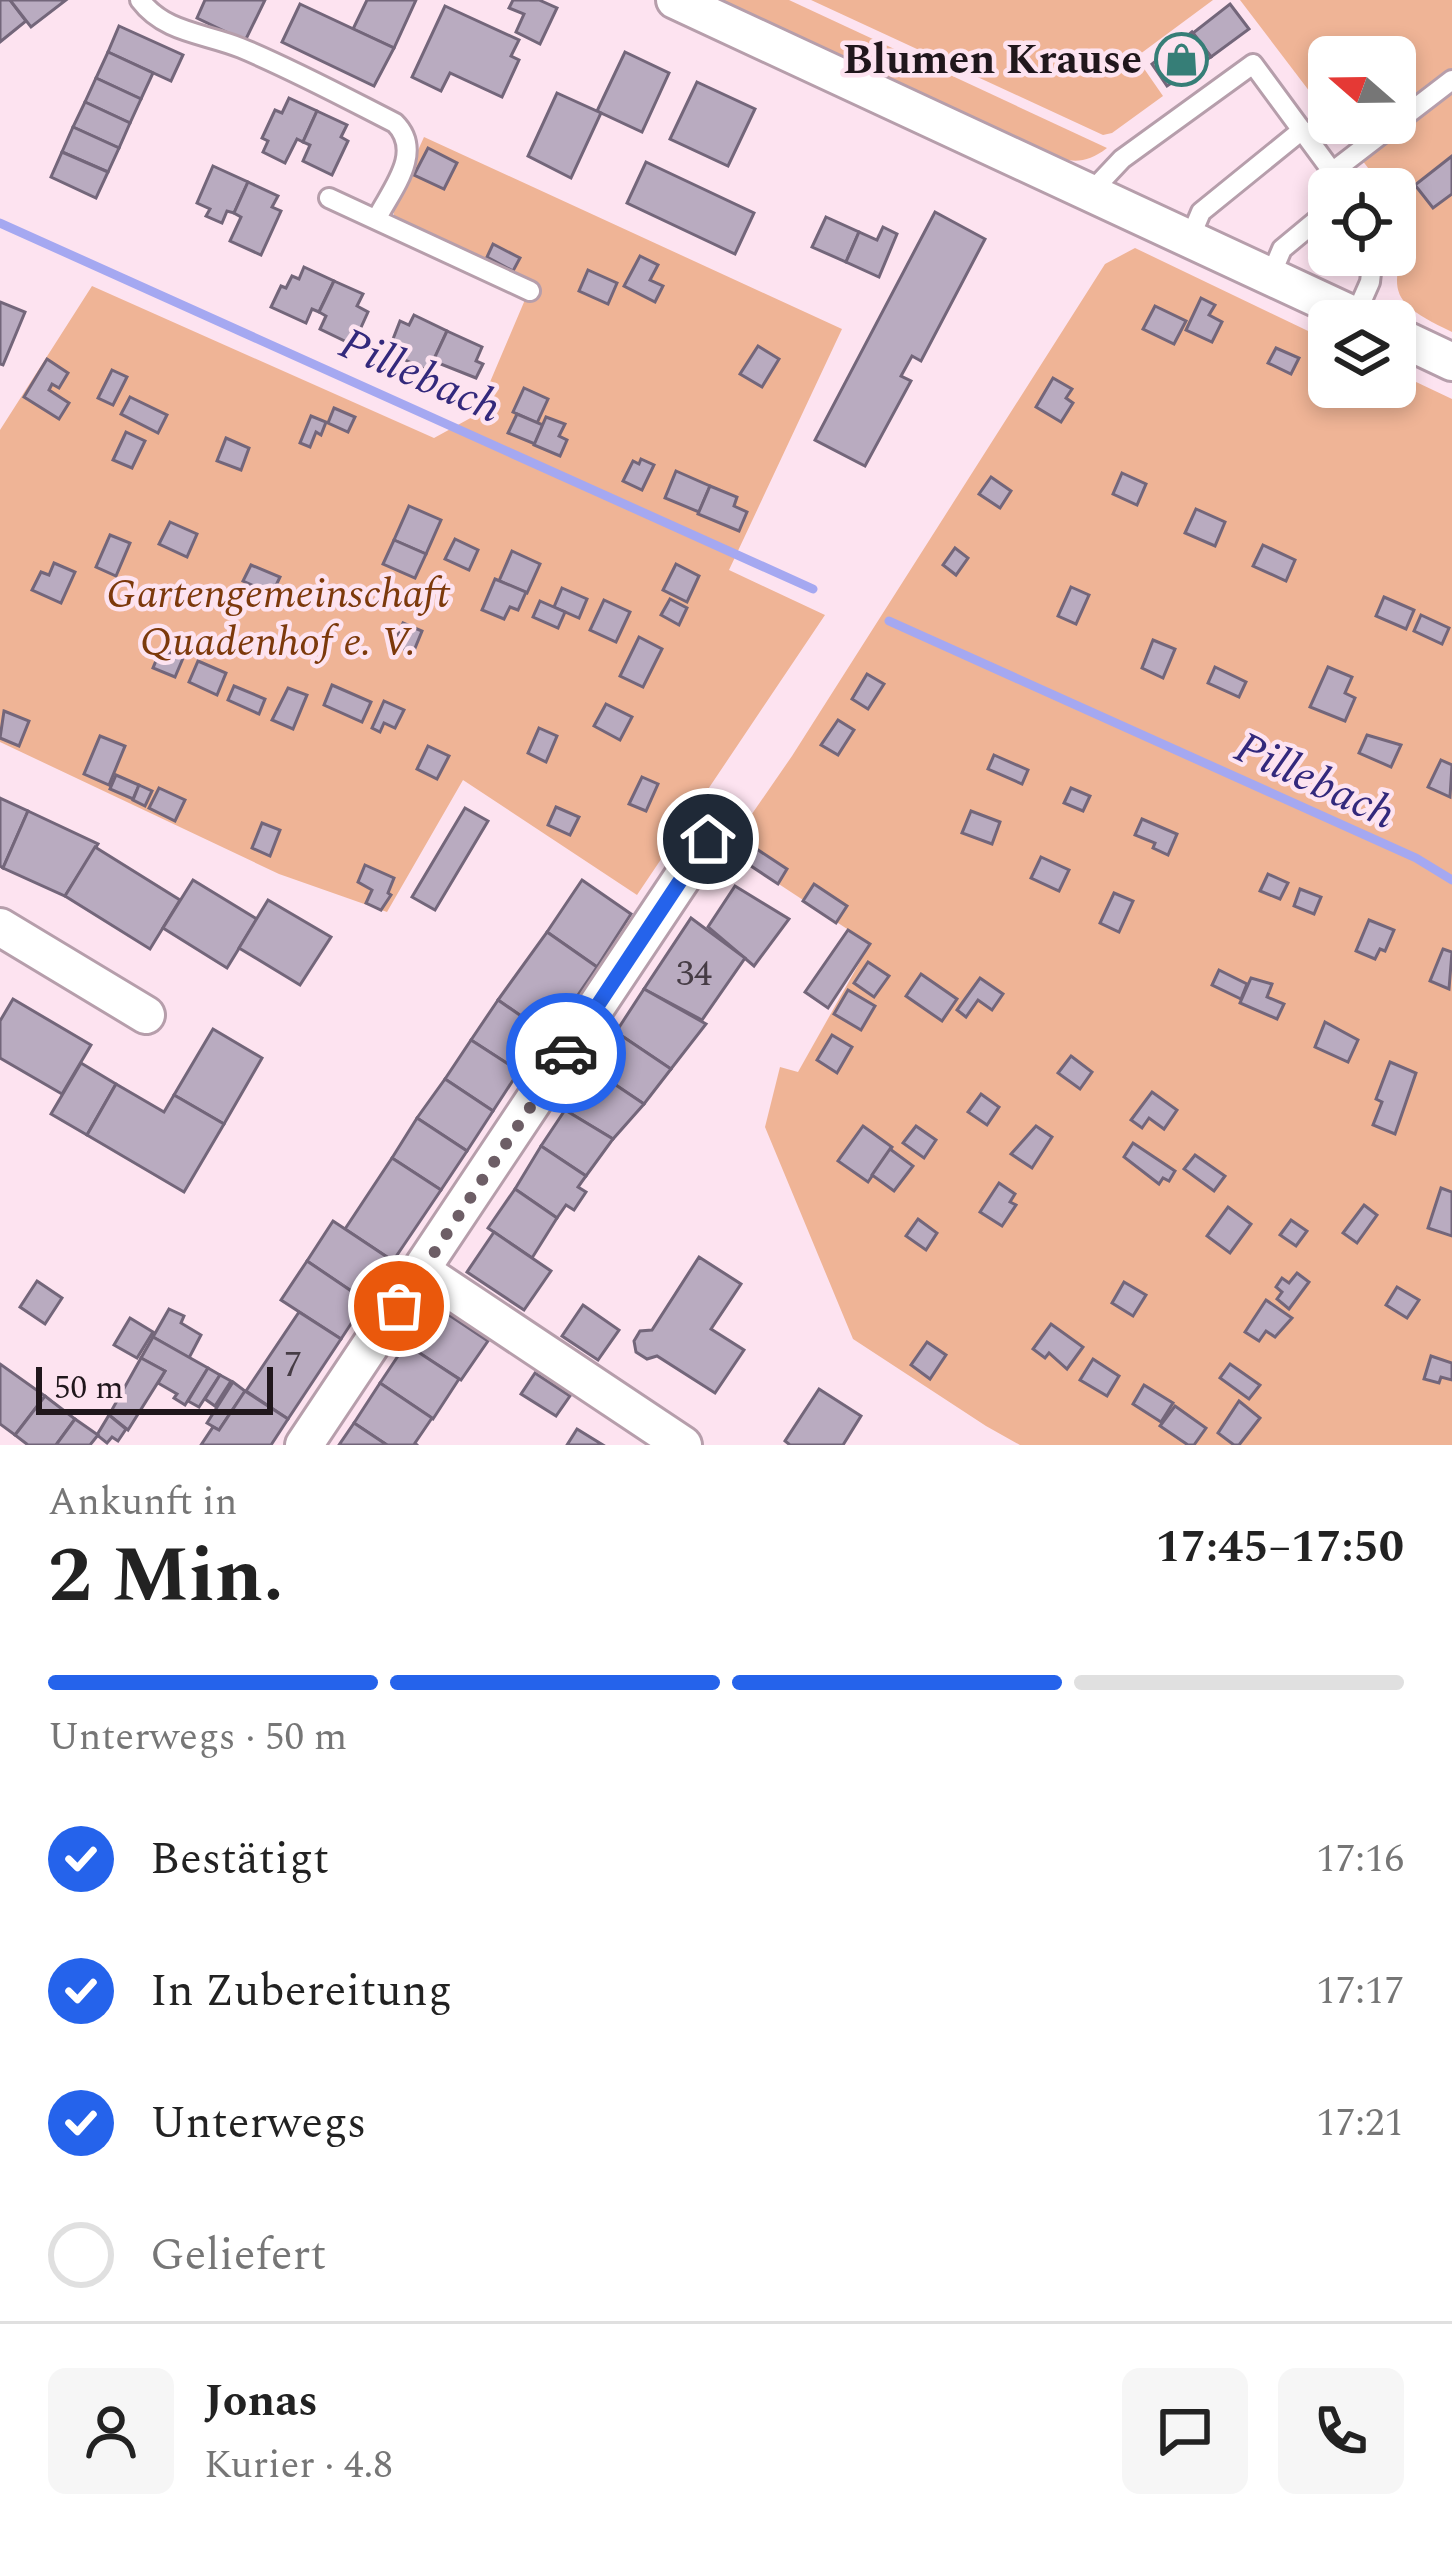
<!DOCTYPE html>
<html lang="de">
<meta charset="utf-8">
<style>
body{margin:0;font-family:Spectral,serif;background:#f6f6f6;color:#222;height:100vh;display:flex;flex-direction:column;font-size:45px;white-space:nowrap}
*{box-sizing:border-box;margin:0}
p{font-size:39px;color:#767676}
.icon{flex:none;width:66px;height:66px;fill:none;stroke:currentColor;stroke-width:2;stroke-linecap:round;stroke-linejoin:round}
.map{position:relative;height:1445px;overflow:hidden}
.side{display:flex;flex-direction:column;background:#fff;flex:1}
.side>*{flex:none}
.needle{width:78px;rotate:290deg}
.controls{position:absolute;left:1308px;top:36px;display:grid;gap:24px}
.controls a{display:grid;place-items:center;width:108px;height:108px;border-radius:18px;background:#fff;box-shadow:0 6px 18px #0003;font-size:60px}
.scale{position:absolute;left:36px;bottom:30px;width:237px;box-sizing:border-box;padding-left:12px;border:6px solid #20171c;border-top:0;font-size:33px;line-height:42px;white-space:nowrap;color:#20171c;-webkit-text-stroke:9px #fde3f0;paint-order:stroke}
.pin{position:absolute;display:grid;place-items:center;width:102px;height:102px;color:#fff;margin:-51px;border:6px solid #fff;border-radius:50%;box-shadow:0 3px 12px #0007}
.courier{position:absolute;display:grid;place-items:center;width:120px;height:120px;margin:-60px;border:9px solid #2563eb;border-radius:50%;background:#fff;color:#222;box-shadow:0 3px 15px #0007}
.overview em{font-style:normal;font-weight:700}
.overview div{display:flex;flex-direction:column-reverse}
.overview{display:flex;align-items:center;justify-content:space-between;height:204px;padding:0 48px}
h1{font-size:78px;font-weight:700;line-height:90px}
.bar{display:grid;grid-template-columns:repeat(4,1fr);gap:18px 12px;align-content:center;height:144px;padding:0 48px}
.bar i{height:15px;border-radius:9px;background:#e0e0e0}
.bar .current{background:#2563eb}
.bar p{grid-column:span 4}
.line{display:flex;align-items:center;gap:30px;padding:0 48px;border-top:3px solid #e0e0e0}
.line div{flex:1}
.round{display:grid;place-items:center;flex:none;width:126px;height:126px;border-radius:18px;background:#f6f6f6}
ol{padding:0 48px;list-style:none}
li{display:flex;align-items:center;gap:36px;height:132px}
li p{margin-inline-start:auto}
li .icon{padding:12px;border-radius:50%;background:#2563eb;color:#fff;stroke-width:4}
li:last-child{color:#767676}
li i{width:66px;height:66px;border:6px solid #e0e0e0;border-radius:50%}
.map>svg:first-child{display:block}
</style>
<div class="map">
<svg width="1452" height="1445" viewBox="0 0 1452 1445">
<rect width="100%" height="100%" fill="#fde3f0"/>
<g fill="#efb496">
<path d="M716,0H789L1107,148C1086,164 1072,163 1049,155Z"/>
<path d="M811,0H1213L1136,57L1163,96L1112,133L1103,135Z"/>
<path d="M1240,0H1452V332C1384,300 1391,291 1410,223L1395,204V189H1384L1334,123H1395V57H1329V117Z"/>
<path d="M424,137L842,329L729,570L825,615L637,895L463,780L387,912L279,874L0,742V430L92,286L434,438L476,415L527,295L396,221L392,208Z"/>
<path d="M1135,248L1329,341V387H1395V372L1452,399V1445H1020L986,1426L853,1339L765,1127L780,1067L798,1072L870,944L727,850L792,756L1105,264Z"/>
</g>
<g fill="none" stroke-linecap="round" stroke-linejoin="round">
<g stroke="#a5a8f1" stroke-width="9">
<path d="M0,223L813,589"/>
<path d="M889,621L1416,858L1452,880"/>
</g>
</g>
<g fill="#b9abc0" stroke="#73667a" stroke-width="3">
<path d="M0,0H10L26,21L0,42Z"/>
<path d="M10,0H66L31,27Z"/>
<path d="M205,0H265L245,41L197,18Z"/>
<path d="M367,0H416L394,48L353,29Z"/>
<path d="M513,0H539L557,8L540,44L516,32L524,14L509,8Z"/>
<path d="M300,4L394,48L374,86L282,42Z"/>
<path d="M1230,4L1249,29L1211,57L1193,33Z"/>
<path d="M445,6L519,40L511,56L519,60L502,97L450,73L441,91L412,77Z"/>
<path d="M119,26L183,55L171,81L108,52Z"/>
<path d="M1192,32L1211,57L1167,86L1152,64Z"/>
<path d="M108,52L153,73L141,99L96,78Z"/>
<path d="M625,52L669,73L642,132L597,111Z"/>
<path d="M96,78L141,99L130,123L85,102Z"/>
<path d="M697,82L755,109L728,166L670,139Z"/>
<path d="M557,93L601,113L571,178L528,156Z"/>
<path d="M289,98L317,111L303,142L297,139L285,163L263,152L268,141L262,138L275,110L282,113Z"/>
<path d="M85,102L130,123L119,148L73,127Z"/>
<path d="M317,111L347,125L341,137L348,141L332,175L303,161L310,145L303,142Z"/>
<path d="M73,127L119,148L108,172L62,152Z"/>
<path d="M428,148L457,163L444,189L414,175Z"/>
<path d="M62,152L108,172L96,198L51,177Z"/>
<path d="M1452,156V194L1433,208L1415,185Z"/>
<path d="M646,162L754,213L735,254L627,203Z"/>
<path d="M213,166L248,182L234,213L227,211L222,223L206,216L210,209L197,203Z"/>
<path d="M248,182L278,196L272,207L281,211L261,255L230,241L241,217L234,213Z"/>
<path d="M935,212L985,239L921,361L912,356L901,376L911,381L865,466L815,440Z"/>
<path d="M826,217L859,232L846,262L812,247Z"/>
<path d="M883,227L897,234L879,277L846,262L859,232L877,240Z"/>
<path d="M493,244L520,258L513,271L487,257Z"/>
<path d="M640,256L658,265L650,280L663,286L655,302L624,286Z"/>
<path d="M304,267L334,281L319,312L312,309L306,323L271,307L281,286L286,288L292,276L299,279Z"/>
<path d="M588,270L617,283L608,304L579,291Z"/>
<path d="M334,281L363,294L357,306L368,312L353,345L320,329L326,316L319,312Z"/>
<path d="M1201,298L1215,305L1209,315L1222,322L1212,342L1186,330Z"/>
<path d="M0,302L25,312L3,365L0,364Z"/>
<path d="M1155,306L1186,321L1174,344L1143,329Z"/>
<path d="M414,315L447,331L429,371L388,352L400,321L409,325Z"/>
<path d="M447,331L482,347L476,361L483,364L476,378L433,361Z"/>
<path d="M758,346L779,359L762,387L740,374Z"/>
<path d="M1276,348L1299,358L1291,374L1268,363Z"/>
<path d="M47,359L68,373L59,388L52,384L49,390L69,403L59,419L24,397Z"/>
<path d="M112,370L127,377L113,405L98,398Z"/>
<path d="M1053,378L1072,389L1066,398L1073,403L1061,422L1036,407Z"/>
<path d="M524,388L548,399L537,423L513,412Z"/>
<path d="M130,397L167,415L158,433L121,414Z"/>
<path d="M334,408L355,417L348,432L328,423Z"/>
<path d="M517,414L543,425L535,444L508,433Z"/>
<path d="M311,416L326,422L321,435L316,432L310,447L300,443Z"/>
<path d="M546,417L565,424L559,436L567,440L560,456L534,445Z"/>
<path d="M126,432L145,441L132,468L113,460Z"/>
<path d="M226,438L249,448L241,470L217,461Z"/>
<path d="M641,459L654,465L642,490L623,481L633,461L639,464Z"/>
<path d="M676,471L710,486L699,512L665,498Z"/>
<path d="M1122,473L1146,484L1137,505L1113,494Z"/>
<path d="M991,477L1011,491L1000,508L979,494Z"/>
<path d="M710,486L737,497L734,506L747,512L739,531L698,514Z"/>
<path d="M409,506L441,520L426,554L394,540Z"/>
<path d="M1196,509L1225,522L1215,546L1185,533Z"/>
<path d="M170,522L197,534L187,557L159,544Z"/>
<path d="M110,535L130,543L116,576L96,567Z"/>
<path d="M455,539L478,550L469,570L445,559Z"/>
<path d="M394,540L426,554L415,578L383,564Z"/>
<path d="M1263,545L1295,560L1286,581L1253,566Z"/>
<path d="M955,548L968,558L956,575L943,565Z"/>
<path d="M512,551L540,564L527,593L499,581Z"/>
<path d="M54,563L75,572L61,603L32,590L41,572L49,575Z"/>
<path d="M676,564L699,576L687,602L663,590Z"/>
<path d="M251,565L280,577L272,594L243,581Z"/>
<path d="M495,579L526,592L518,610L510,607L504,619L482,610Z"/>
<path d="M1071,587L1089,595L1076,624L1058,616Z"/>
<path d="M562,588L587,599L579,618L554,607Z"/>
<path d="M1384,597L1414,610L1406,629L1376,616Z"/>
<path d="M670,599L687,608L679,625L661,615Z"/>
<path d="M604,600L630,612L616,642L590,630Z"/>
<path d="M540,601L565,612L558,628L533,617Z"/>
<path d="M1421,615L1449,628L1442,644L1414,631Z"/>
<path d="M403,623L422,631L413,653L394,645Z"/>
<path d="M639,637L662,649L643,687L620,676Z"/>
<path d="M1153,640L1175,649L1163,678L1142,668Z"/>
<path d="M173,646L186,651L175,677L153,668L160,651L169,655Z"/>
<path d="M198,661L226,673L217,695L189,682Z"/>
<path d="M1215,667L1246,682L1239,697L1208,683Z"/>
<path d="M1328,667L1352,677L1345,693L1355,698L1345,721L1310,707Z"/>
<path d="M867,674L884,684L868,709L852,699Z"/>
<path d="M332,685L371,702L362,722L324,705Z"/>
<path d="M234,686L265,699L259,714L228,700Z"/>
<path d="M288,688L307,695L293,729L272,720Z"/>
<path d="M384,701L404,710L395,728L384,723L380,732L372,728Z"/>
<path d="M606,704L632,717L620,740L594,726Z"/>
<path d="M4,711L29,721L19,746L0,738Z"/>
<path d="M838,720L854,730L838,755L821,745Z"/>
<path d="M539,728L557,736L546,762L528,753Z"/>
<path d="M1367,735L1401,745L1391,767L1359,753Z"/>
<path d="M100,736L125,746L109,785L84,774Z"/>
<path d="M428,746L449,756L437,779L417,769Z"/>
<path d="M994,755L1028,770L1022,784L988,769Z"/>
<path d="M1441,760L1452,765L1450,797L1428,787Z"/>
<path d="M116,775L139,785L133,799L110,789Z"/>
<path d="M642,777L658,784L646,811L629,804Z"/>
<path d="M139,785L152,791L145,806L133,800Z"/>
<path d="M159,788L185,800L175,821L149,808Z"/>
<path d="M1071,788L1090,796L1083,811L1064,803Z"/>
<path d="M0,798L28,811L3,868L0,866Z"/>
<path d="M556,807L579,817L570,835L548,825Z"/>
<path d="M465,808L488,821L435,910L412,897Z"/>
<path d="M28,811L98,844L65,896L3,868Z"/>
<path d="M971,811L1000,822L992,844L962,833Z"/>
<path d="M1142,819L1177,834L1168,855L1153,848L1155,843L1135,835Z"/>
<path d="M262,823L280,830L270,856L252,848Z"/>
<path d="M746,842L787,869L778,884L736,856Z"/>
<path d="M95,847L180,900L150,949L65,896Z"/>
<path d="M1041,857L1069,870L1059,891L1031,878Z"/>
<path d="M365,865L394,878L388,893L391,895L381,910L366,903L372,890L358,882Z"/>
<path d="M1268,874L1288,883L1280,899L1260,891Z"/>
<path d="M193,880L257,919L227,968L163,928Z"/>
<path d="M582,880L631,914L597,967L547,932Z"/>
<path d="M814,884L847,906L836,923L803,901Z"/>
<path d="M735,886L789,919L754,966L708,927Z"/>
<path d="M1300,889L1321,897L1314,914L1294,906Z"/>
<path d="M1114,893L1133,901L1119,932L1100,923Z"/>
<path d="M268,900L331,937L300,985L239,948Z"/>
<path d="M691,918L745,958L702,1020L644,989Z"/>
<path d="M1369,920L1394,930L1385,951L1380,949L1375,959L1356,951Z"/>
<path d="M848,930L870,944L828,1008L805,992Z"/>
<path d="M547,932L597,967L550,1036L498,1000Z"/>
<path d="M1443,949L1452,952L1449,989L1430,981Z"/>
<path d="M868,962L889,976L874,997L854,983Z"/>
<path d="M1219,970L1247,984L1241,999L1212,985Z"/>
<path d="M921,974L957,999L942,1021L906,996Z"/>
<path d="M980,978L1003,994L992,1010L978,1000L966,1017L957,1010Z"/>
<path d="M1251,978L1272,984L1267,997L1284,1004L1277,1019L1240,1003Z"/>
<path d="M644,989L706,1024L671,1069L616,1032Z"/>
<path d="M848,990L875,1006L861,1030L834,1014Z"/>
<path d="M13,999L91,1045L62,1094L0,1058V1021Z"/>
<path d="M498,1000L550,1036L519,1071L471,1040Z"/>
<path d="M1325,1022L1358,1040L1348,1062L1315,1047Z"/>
<path d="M213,1029L262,1058L224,1124L174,1095Z"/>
<path d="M616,1032L671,1069L644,1104L592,1069Z"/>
<path d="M832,1035L852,1047L837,1073L817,1060Z"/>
<path d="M471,1040L519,1071L493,1111L445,1079Z"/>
<path d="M1071,1056L1092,1072L1080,1089L1058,1073Z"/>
<path d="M1390,1062L1416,1073L1395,1134L1373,1125L1382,1102L1376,1099Z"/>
<path d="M81,1063L116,1084L87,1135L51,1114Z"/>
<path d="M592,1069L644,1104L613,1139L565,1110Z"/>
<path d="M445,1079L493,1111L467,1151L417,1118Z"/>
<path d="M116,1084L164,1112L174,1095L224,1124L184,1192L87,1135Z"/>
<path d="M1152,1092L1177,1110L1164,1129L1149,1118L1142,1128L1131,1120Z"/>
<path d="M981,1094L999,1107L987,1125L968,1112Z"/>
<path d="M565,1110L613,1139L586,1176L541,1146Z"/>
<path d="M417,1118L467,1151L441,1190L392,1158Z"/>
<path d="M863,1126L892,1147L868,1182L838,1161Z"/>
<path d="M916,1126L936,1140L924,1158L903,1143Z"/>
<path d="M1036,1126L1052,1137L1032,1168L1011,1154Z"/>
<path d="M1133,1143L1175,1171L1169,1181L1163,1178L1159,1184L1124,1157Z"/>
<path d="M541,1146L586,1176L578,1187L586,1192L574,1210L566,1205L557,1218L515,1189Z"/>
<path d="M890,1149L913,1166L894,1191L872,1175Z"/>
<path d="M1195,1155L1225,1176L1214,1191L1184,1169Z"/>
<path d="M392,1158L441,1190L393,1261L345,1229Z"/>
<path d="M999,1183L1015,1194L1010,1202L1016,1205L1002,1226L980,1212Z"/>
<path d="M1441,1188L1452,1192V1236L1428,1228Z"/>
<path d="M515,1189L557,1218L532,1258L488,1228Z"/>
<path d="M1364,1205L1377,1215L1357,1243L1343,1233Z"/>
<path d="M1228,1207L1251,1224L1230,1253L1207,1236Z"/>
<path d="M918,1219L937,1233L926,1250L906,1236Z"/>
<path d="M1291,1220L1307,1231L1296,1246L1280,1235Z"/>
<path d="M333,1221L393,1261L366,1301L307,1261Z"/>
<path d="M494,1232L551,1271L524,1310L467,1272Z"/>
<path d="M699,1257L741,1284L711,1329L744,1350L715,1393L657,1356L647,1359L636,1352L634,1341L640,1331L652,1330Z"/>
<path d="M307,1261L366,1301L341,1339L281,1300Z"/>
<path d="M1297,1273L1309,1282L1289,1309L1277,1299L1282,1292L1276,1287L1282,1278L1289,1283Z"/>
<path d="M37,1281L62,1298L45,1324L20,1307Z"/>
<path d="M1124,1282L1146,1295L1133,1316L1112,1303Z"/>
<path d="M1397,1287L1419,1300L1407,1318L1386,1305Z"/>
<path d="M1266,1300L1292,1318L1275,1337L1266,1331L1259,1341L1245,1332Z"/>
<path d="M583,1305L619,1330L598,1360L562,1336Z"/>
<path d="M169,1309L184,1316L181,1323L201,1335L189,1358L153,1337Z"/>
<path d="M440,1309L488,1341L461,1380L413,1349Z"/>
<path d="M299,1312L341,1339L288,1419L246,1391Z"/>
<path d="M130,1318L153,1332L137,1358L114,1345Z"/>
<path d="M1051,1324L1083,1347L1067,1369L1049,1353L1045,1358L1033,1349Z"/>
<path d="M153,1337L208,1368L185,1405L174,1398L177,1394L158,1383L165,1371L141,1358Z"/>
<path d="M927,1342L946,1355L930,1379L911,1365Z"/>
<path d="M406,1344L459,1379L433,1419L380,1383Z"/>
<path d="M1431,1356L1452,1363V1380L1441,1377L1439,1383L1424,1379Z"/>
<path d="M141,1358L165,1371L128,1430L109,1415Z"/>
<path d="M1093,1359L1119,1376L1107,1396L1080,1380Z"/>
<path d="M0,1364L45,1396L15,1435L0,1424Z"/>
<path d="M1230,1364L1260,1385L1249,1399L1220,1378Z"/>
<path d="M208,1368L220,1375L199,1407L188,1401Z"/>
<path d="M535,1373L570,1396L556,1416L521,1394Z"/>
<path d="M220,1375L231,1381L215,1406L205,1399Z"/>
<path d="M233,1382L245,1391L219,1430L207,1423Z"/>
<path d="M380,1383L432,1418L415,1443L417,1445H387L354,1423Z"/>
<path d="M1144,1385L1173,1403L1161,1422L1133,1404Z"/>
<path d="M819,1389L861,1416L843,1445H790L785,1441Z"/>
<path d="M245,1391L288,1419L271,1445H201L213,1427L219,1430Z"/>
<path d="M45,1396L75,1419L56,1445H28L15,1435Z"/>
<path d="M1239,1401L1260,1418L1239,1445H1234L1218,1433Z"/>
<path d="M1175,1406L1206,1428L1194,1445H1188L1160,1426Z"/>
<path d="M109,1415L126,1429L118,1441L112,1437L107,1443L97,1435Z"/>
<path d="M75,1419L98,1435L90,1445H56Z"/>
<path d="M354,1423L387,1445H339Z"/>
<path d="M577,1429L603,1445H567Z"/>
</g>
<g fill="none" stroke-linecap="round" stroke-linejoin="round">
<defs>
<g id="service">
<path d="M140,0C165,33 204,33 241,48C294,70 344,97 395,123C424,152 392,189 377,218"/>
<path d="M1332,172L1452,80"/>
<path d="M1090,193L1122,159L1253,64L1345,189"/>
<path d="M329,198L530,291"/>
<path d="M1190,238L1201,212L1302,130"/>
<path d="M1271,275L1282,249L1329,210"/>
<path d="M1355,316L1370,282L1373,255"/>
</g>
<g id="minor">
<path d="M675,0L1366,321"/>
<path d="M1395,335L1452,362"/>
<path d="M0,927L146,1015"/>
<path d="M422,1271L683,1445"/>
<path d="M304,1445L708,839"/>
</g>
</defs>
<use href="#service" stroke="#b69eab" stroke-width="24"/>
<use href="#minor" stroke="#b69eab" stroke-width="42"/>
<use href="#service" stroke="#fff" stroke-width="18"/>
<use href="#minor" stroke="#fff" stroke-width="36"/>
</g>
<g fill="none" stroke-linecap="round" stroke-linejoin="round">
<path stroke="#6d5e66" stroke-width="12" stroke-dasharray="0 21.6" d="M399,1306L566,1053"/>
<path stroke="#2563eb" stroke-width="15" d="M566,1053L708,839"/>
</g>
<defs>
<symbol id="shop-ring" viewBox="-11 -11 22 22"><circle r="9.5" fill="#fde3f0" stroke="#367e77" stroke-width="1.5"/><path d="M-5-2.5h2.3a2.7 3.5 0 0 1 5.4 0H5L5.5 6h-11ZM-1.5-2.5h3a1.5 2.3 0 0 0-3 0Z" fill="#367e77"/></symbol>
</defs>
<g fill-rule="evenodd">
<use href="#shop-ring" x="1152" y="30" width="59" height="59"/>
</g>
<g text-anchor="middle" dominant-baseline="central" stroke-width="9" stroke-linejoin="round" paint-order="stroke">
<g font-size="36" fill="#463c45">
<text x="694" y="974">34</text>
<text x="293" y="1365">7</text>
</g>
<g font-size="42" font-weight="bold" fill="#20171c" stroke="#fde3f0" text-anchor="end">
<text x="1142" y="60">Blumen Krause</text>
</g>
<g font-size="42" font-style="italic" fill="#7c390b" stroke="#fde3f0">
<text x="278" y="594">Gartengemeinschaft<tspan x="278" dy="48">Quadenhof e. V.</tspan></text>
</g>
<g font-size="45" font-style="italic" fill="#33297c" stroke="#fde3f0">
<text transform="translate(420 376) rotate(24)">Pillebach</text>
<text transform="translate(1315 781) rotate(25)">Pillebach</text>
</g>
</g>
</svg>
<div class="controls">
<a><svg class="needle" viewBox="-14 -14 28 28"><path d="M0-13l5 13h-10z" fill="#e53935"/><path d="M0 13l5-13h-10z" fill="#767676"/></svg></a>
<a><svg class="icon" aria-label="locate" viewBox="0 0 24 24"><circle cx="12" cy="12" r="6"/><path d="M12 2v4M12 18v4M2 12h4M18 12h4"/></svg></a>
<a><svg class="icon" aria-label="layers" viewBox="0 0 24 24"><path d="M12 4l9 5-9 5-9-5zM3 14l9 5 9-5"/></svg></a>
</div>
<div class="scale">50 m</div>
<div class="pin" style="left:399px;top:1306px;background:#ea580c"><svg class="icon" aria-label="bag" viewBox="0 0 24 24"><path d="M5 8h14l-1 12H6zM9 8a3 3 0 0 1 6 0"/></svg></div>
<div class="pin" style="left:708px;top:839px;background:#1f2937"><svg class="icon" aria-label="home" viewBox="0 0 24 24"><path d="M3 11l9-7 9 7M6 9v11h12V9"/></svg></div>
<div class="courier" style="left:566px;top:1053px"><svg class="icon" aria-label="car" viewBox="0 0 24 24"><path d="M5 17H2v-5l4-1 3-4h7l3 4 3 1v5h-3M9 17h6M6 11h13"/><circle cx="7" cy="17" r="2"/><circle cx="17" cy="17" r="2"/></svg></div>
</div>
<section class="side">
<div class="overview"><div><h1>2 Min.</h1><p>Ankunft in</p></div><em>17:45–17:50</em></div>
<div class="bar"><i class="current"></i><i class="current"></i><i class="current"></i><i></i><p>Unterwegs · 50 m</p></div>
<ol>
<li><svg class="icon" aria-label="check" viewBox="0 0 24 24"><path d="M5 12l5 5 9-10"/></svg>Bestätigt<p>17:16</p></li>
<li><svg class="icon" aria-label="check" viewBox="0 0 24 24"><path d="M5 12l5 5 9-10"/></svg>In Zubereitung<p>17:17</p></li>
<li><svg class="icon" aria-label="check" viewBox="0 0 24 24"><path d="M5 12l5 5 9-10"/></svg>Unterwegs<p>17:21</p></li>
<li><i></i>Geliefert</li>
</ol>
<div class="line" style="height:216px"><a class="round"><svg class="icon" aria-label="person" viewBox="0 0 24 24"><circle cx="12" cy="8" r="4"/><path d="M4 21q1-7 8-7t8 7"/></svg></a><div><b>Jonas</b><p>Kurier · 4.8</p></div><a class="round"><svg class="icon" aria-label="chat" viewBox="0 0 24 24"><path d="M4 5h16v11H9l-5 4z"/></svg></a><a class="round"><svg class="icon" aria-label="phone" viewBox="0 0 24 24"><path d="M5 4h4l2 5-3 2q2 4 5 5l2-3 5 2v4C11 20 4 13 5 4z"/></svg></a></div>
</section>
